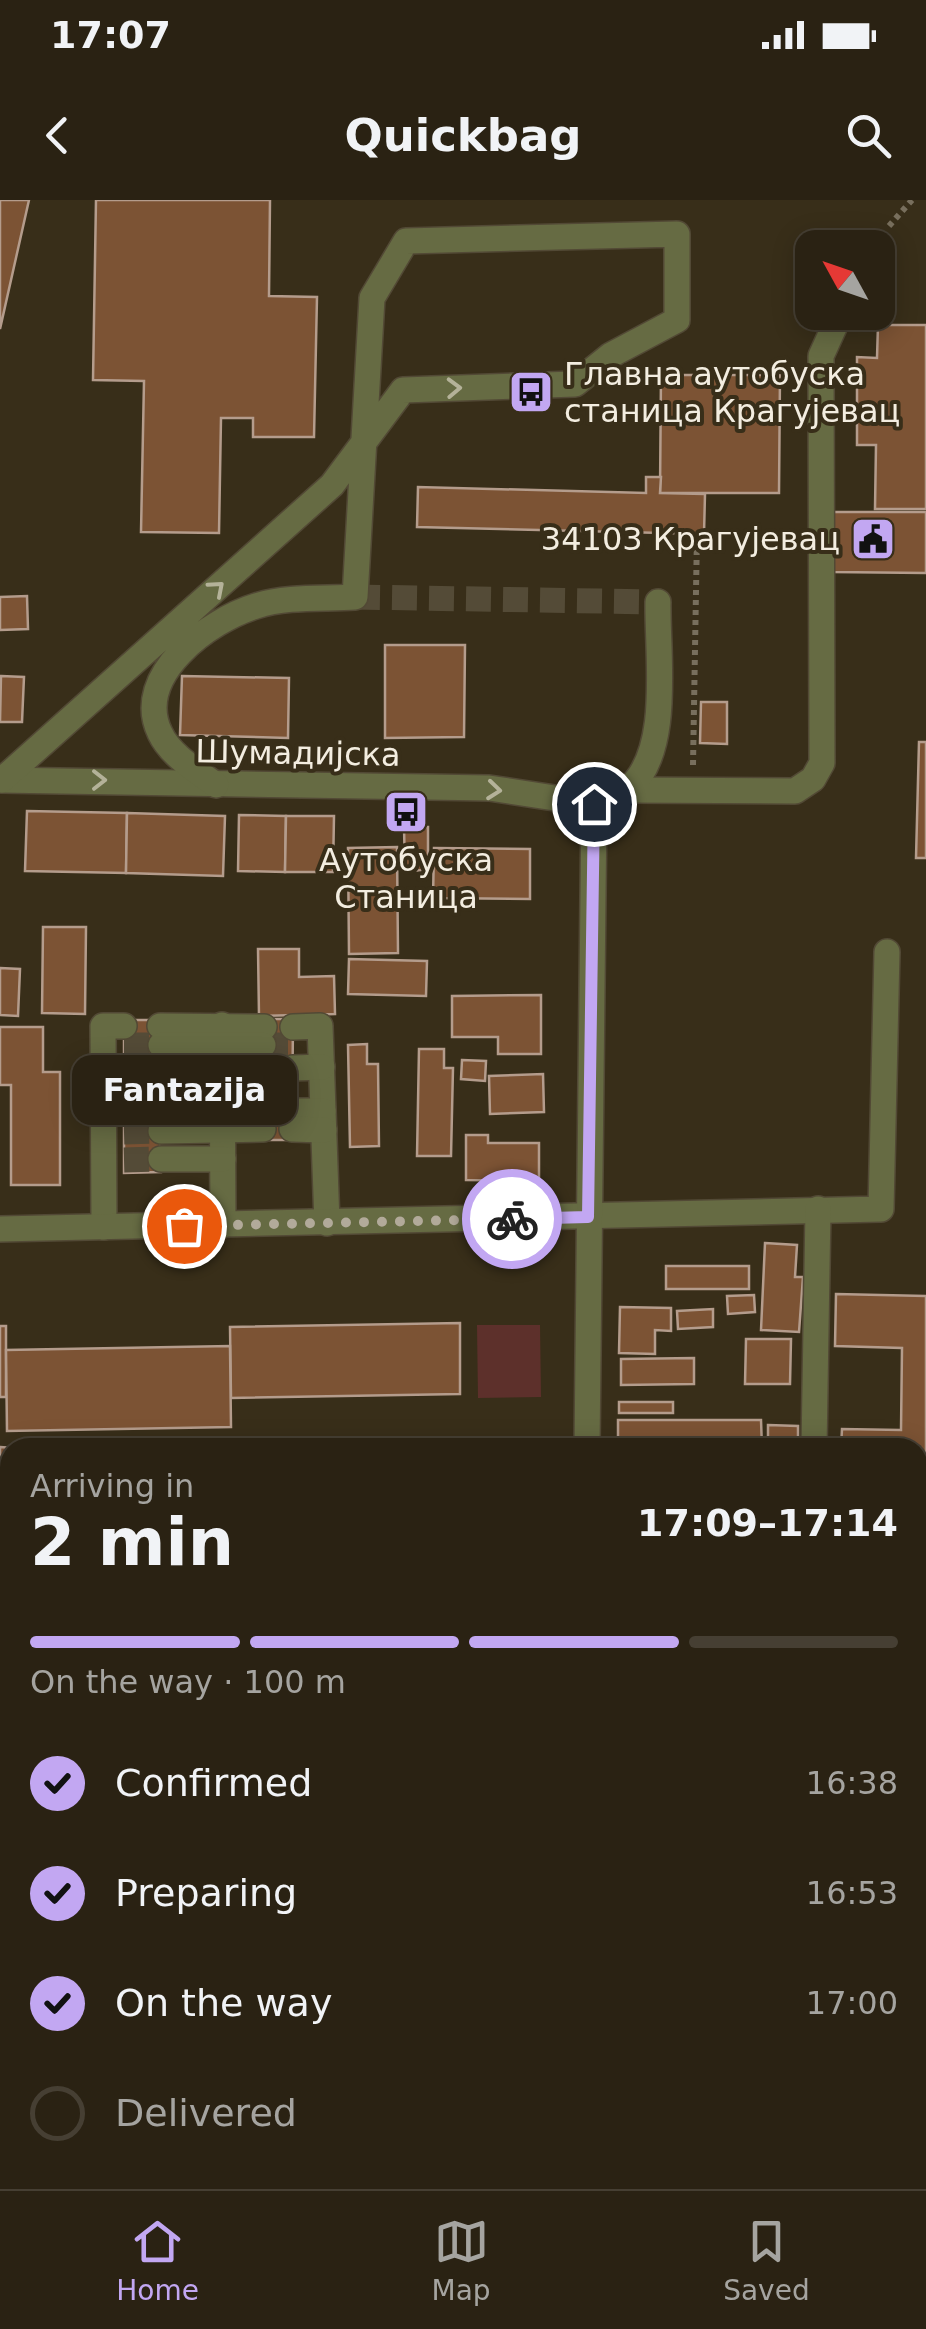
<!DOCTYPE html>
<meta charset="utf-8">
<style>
body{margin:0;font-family:"DejaVu Sans",sans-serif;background:#362f21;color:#f1f3f6;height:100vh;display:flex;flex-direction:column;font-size:38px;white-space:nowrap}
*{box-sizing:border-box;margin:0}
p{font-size:32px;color:#a5a4a0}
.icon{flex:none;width:55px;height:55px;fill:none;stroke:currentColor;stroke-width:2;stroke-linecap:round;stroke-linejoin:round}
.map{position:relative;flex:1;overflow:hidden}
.sheet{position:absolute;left:0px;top:1238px;width:928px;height:752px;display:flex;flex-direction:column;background:#2a2213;border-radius:30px 30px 0 0;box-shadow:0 5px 25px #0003,0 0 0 2px #463f33}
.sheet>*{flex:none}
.needle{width:65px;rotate:310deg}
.tools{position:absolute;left:795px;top:30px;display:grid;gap:20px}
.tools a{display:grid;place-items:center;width:100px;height:100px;border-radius:20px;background:#2a2213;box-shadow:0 5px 25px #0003,0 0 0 2px #463f33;font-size:50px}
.pin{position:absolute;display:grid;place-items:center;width:85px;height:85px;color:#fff;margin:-42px;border:5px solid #fff;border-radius:50%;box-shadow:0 2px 10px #0007}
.courier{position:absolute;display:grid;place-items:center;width:100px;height:100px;margin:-50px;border:8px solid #c2a7f2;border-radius:50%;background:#fff;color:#222;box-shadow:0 2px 12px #0007}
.bubble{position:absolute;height:70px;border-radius:20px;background:#2a2213;box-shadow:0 5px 25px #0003,0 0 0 2px #463f33;font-size:32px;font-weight:800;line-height:70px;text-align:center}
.headline em{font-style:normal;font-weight:800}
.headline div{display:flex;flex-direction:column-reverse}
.headline{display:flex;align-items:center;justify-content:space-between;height:170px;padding:0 30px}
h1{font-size:65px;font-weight:800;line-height:75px}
.bar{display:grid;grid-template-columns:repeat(4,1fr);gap:15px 10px;align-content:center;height:120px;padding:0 30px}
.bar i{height:12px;border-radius:8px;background:#463f33}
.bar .active{background:#c2a7f2}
.bar p{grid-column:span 4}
ol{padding:0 30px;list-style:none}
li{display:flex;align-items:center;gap:30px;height:110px}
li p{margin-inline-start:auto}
li .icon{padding:10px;border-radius:50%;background:#c2a7f2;color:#111;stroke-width:4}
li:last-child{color:#a5a4a0}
li i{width:55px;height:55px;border:5px solid #463f33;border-radius:50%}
.status{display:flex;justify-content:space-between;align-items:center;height:70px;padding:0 50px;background:#2a2213;direction:ltr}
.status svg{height:28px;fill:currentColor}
header{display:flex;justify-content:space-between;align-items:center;height:130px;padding:0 30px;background:#2a2213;font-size:45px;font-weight:800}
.menu{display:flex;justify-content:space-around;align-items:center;height:140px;border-top:2px solid #463f33;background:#2a2213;font-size:28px;color:#a5a4a0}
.menu a{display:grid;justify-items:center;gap:5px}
.menu .active{color:#c2a7f2}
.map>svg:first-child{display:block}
</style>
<div class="status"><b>17:07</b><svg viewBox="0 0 49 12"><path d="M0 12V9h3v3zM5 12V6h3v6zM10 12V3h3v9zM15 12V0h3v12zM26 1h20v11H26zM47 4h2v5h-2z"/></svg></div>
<header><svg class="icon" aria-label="back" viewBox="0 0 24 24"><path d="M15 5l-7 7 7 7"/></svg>Quickbag<svg class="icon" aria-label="search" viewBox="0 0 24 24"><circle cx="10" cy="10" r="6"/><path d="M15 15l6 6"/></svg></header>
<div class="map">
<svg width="926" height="1989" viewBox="0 0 926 1989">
<rect width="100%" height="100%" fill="#382e19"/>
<path fill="#5d302b" d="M477,1125H540L541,1197L478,1198Z"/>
<g fill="#7c5334" stroke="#b49c8c" stroke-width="2.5">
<path d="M0,0H29L0,129Z"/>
<path d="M96,0H270L269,96L317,97L314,237H253V218H221L219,333L141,332L144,181L93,180Z"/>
<path d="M878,125H926V309H875L876,245H857V157L877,158Z"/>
<path d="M661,175H780L779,293H660Z"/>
<path d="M646,277H661L660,293L705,294L704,334L417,327L418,287L646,293Z"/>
<path d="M833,312H926V373L832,372Z"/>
<path d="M27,396L28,429L0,430V397Z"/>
<path d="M385,445H465L464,537L385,538Z"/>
<path d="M1,476L24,477L22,522H0Z"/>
<path d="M182,476L289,478L288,538L180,535Z"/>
<path d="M701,502H727V544L700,543Z"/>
<path d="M919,542H926V658H916Z"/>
<path d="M27,611L127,613L126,673L25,671Z"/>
<path d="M127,613L225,616L223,676L126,673Z"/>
<path d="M239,615L286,616L285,672L238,671Z"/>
<path d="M286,616H334L333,672H285Z"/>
<path d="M404,627H428V670L405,671Z"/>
<path d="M397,647L398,753L349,754L348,648Z"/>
<path d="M434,648L530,649V699L433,698Z"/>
<path d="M43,727H86L85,814L42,813Z"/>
<path d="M258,749H299V777L334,776L335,814L259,816Z"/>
<path d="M349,759L427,761L426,796L348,794Z"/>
<path d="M0,768L20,769L18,816L0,815Z"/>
<path d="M541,795V854H498V837H452V796Z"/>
<path d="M264,819H293L292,940H262Z"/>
<path d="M124,820H160L161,972L124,973Z"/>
<path d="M0,827H43V872H60V985H11V885H0Z"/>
<path d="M367,844V864H378L379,946L350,947L348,845Z"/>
<path d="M419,849H444V868H453L451,956H417Z"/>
<path d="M462,860L486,861L485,881L461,879Z"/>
<path d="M543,874L544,912L490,914L489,876Z"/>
<path d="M466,935H488V943H539V981L466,980Z"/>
<path d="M765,1043L797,1045L795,1077H803L799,1132L761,1130Z"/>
<rect x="666" y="1066" width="83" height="23"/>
<path d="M836,1094L926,1096V1409H918V1248H841L842,1229L901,1230L902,1148L835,1146Z"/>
<path d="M754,1095L755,1112L728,1114L727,1096Z"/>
<path d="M620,1107L671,1108V1131L655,1130V1154L619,1153Z"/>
<path d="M713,1109V1127L678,1129L677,1111Z"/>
<path d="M460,1123V1194L231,1198L230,1127Z"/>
<rect x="0" y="1126" width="6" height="71"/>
<path d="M746,1139H791L790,1184H745Z"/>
<path d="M230,1146L231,1227L7,1231L6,1150Z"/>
<path d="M694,1158V1184L621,1185V1159Z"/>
<rect x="619" y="1202" width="54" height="11"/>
<path d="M618,1220H761L762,1248H618Z"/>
<path d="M768,1225L798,1226V1248H768Z"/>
<path d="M209,1238L289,1239V1248H209Z"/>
<path d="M548,1244V1248H449V1246Z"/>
<path d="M0,1247L13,1248L10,1276L0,1275Z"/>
<path d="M0,1356H7L9,1412H0Z"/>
<path d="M0,1425H7L9,1468H0Z"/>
<rect x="0" y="1517" width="10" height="52"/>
<path d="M10,1587V1625H0V1588Z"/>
<path d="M10,1634V1665L6,1666L3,1635Z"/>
<path d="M10,1829V1868L0,1870V1831Z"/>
<path d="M207,1980H258V1981L208,1989Z"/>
<path d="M353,1980H379L380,1989H354Z"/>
<path d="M401,1980H425L426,1989H402Z"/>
<path d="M557,1981L558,1989H502V1983Z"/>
<path d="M678,1983V1989H633V1984Z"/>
</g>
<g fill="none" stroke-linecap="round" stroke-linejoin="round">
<g stroke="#544b37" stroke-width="25" stroke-dasharray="25 12" stroke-linecap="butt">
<path d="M355,397L658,402"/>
<path d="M124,845H161"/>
<path d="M263,845H293"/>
<path d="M124,869L160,868"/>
<path d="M124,914L161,913"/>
<path d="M124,932L161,931"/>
<path d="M124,960L161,959"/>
</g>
<defs>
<g id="minor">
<path d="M871,48L872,45"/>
<path d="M0,580L489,588L594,604"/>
<path d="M2,580L332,285L403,190L575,184L611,155L677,120V34L406,41L372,98L355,397C323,399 287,396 256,406C210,420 132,475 160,533C170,555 197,571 216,585"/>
<path d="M627,590L795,591L813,579L822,563L821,156L841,112"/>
<path d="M594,604C605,600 620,596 629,588C672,551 657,455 658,402"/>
<path d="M222,825L223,1025"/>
<path d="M160,826L264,827"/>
<path d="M293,827L320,826L327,1023"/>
<path d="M161,845H263"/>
<path d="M160,868H263"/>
<path d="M293,868L322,867"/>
<path d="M292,911H323"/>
<path d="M161,913L263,912"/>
<path d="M292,929L324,930"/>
<path d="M161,931L263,929"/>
<path d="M161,959H223"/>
<path d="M104,1027L103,826H124"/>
<path d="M0,1029L881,1009L887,752"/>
<path d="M587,1248L594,604"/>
<path d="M814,1248L818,1009"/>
<path d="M0,1492L10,1491"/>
<path d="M0,1890L10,1887"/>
<path d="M600,1980V1989"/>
<path d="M186,1983V1989"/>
</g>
</defs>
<use href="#minor" stroke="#524935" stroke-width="28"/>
<g stroke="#786f5d" stroke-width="6" stroke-dasharray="5 5" stroke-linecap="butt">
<path d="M889,26L912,0"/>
<path d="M693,565L697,334"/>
</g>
<use href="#minor" stroke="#666b43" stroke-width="25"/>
</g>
<defs><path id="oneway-chevron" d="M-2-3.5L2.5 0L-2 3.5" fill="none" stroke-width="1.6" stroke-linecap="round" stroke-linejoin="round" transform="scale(2.5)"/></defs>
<g stroke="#b4b299">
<use href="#oneway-chevron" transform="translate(454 188) rotate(-2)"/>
<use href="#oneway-chevron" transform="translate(217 388) rotate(-41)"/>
<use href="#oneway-chevron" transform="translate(99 580)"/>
<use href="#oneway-chevron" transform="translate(494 590) rotate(6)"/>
</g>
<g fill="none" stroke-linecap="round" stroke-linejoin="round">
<path stroke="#b2aa9a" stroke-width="10" stroke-dasharray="0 18" d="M184,1026L512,1019"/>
<path stroke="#c2a7f2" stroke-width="12" d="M512,1019L588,1017L594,604"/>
</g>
<defs>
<symbol id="bus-square" viewBox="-11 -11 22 22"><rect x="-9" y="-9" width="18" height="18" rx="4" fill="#c2a7f2" stroke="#382e19"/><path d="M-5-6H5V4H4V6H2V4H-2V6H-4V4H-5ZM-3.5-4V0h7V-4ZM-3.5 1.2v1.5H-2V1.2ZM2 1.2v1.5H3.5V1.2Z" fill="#111"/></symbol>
<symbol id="civic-square" viewBox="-11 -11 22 22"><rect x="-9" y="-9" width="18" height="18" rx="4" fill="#c2a7f2" stroke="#382e19"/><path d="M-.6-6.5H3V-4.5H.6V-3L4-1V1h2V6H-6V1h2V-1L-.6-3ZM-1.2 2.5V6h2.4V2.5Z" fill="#111"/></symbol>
</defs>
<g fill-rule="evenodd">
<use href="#bus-square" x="506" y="167" width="50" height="50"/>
<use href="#civic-square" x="848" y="314" width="50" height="50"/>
<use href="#bus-square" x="381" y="587" width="50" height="50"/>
</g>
<g text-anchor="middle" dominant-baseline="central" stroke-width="8" stroke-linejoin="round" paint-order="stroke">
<g font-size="32" fill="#f3ede0" stroke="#382e19" text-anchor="start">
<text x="564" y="174">Главна аутобуска<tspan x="564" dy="37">станица Крагујевац</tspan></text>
<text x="840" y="339" text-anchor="end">34103 Крагујевац</text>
<text x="406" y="660" text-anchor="middle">Аутобуска<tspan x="406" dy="37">Станица</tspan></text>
</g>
<g font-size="32" fill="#f3ede0" stroke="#382e19">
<text transform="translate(298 553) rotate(1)">Шумадијска</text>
</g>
</g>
</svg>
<div class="tools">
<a><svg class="needle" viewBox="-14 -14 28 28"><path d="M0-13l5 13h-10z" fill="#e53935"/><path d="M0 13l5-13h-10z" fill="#a5a4a0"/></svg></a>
</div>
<div class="pin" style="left:184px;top:1026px;background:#ea580c"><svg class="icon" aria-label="bag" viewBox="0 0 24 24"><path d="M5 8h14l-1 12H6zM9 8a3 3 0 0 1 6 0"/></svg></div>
<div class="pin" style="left:594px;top:604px;background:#1f2937"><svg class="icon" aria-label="home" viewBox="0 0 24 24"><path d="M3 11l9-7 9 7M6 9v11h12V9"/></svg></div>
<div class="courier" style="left:512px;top:1019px"><svg class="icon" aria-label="bike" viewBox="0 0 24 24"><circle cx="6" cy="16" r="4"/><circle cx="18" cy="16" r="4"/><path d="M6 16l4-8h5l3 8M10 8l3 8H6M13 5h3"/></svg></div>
<div class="bubble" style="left:72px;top:855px;width:225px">Fantazija</div>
<section class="sheet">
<div class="headline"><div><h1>2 min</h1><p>Arriving in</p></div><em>17:09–17:14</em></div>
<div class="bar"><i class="active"></i><i class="active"></i><i class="active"></i><i></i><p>On the way · 100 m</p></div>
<ol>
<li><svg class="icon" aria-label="check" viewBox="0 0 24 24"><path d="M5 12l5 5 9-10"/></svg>Confirmed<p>16:38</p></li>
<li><svg class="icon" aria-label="check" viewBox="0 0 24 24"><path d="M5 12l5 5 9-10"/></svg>Preparing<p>16:53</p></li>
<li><svg class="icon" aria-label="check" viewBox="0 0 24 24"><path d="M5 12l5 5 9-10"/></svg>On the way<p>17:00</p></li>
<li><i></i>Delivered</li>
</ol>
</section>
</div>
<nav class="menu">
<a class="active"><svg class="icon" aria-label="home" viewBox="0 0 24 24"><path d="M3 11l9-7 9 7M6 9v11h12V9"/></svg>Home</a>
<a><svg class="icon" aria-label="map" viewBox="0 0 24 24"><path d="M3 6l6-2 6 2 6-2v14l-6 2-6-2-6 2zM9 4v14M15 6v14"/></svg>Map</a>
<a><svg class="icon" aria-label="saved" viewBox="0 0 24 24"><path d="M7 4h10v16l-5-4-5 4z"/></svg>Saved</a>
</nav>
